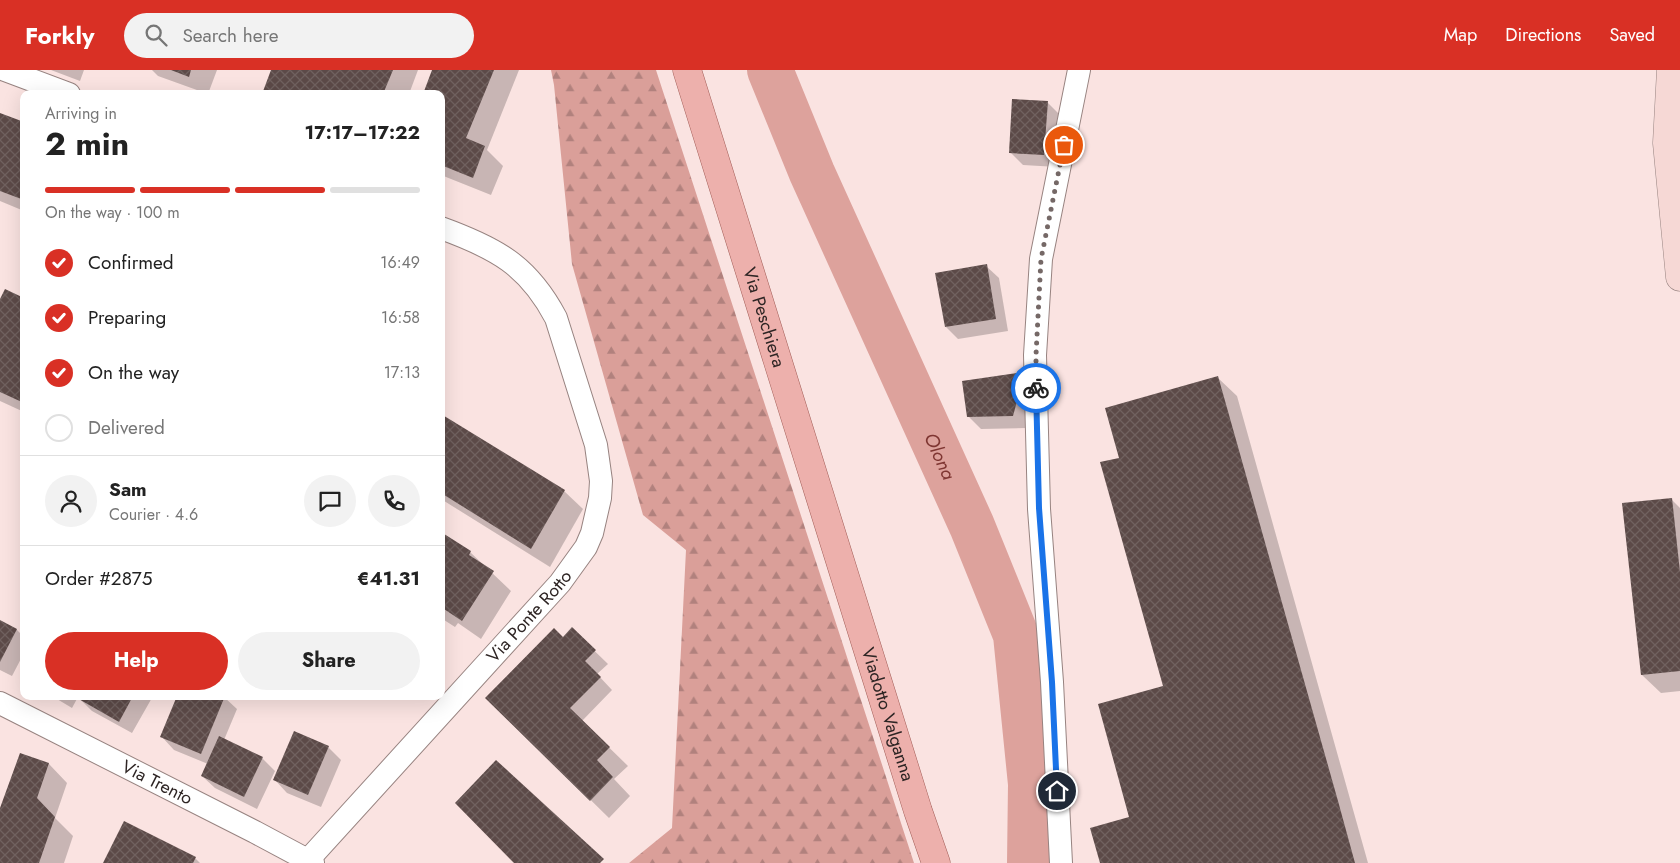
<!DOCTYPE html>
<meta charset="utf-8">
<style>
body{margin:0;font-family:Jost,sans-serif;background:#f2f2f2;color:#222;height:100vh;display:flex;flex-direction:column;font-size:19px;white-space:nowrap}
*{box-sizing:border-box;margin:0}
p{font-size:16px;color:#767676}
.icon{flex:none;width:28px;height:28px;fill:none;stroke:currentColor;stroke-width:2;stroke-linecap:round;stroke-linejoin:round}
.map{position:relative;flex:1;overflow:hidden}
.drawer{position:absolute;left:20px;top:20px;width:425px;height:610px;display:flex;flex-direction:column;background:#fff;border-radius:10px;box-shadow:0 5px 20px #0002}
.drawer>*{flex:none}
.pin{position:absolute;display:grid;place-items:center;width:42px;height:42px;color:#fff;margin:-21px;border:2px solid #fff;border-radius:50%;box-shadow:0 1px 5px #0007}
.courier{position:absolute;display:grid;place-items:center;width:50px;height:50px;margin:-25px;border:4px solid #1a73e8;border-radius:50%;background:#fff;color:#222;box-shadow:0 1px 6px #0007}
.summary em{font-style:normal;font-weight:700}
.summary div{display:flex;flex-direction:column-reverse}
.summary{display:flex;align-items:center;justify-content:space-between;height:85px;padding:0 25px}
h1{font-size:32px;font-weight:700;line-height:38px}
.bar{display:grid;grid-template-columns:repeat(4,1fr);gap:8px 5px;align-content:center;height:60px;padding:0 25px}
.bar i{height:6px;border-radius:4px;background:#e0e0e0}
.bar .current{background:#d93025}
.bar p{grid-column:span 4}
.line{display:flex;align-items:center;gap:12px;padding:0 25px;border-top:1px solid #e0e0e0}
.line div{flex:1}
.round{display:grid;place-items:center;flex:none;width:52px;height:52px;border-radius:26px;background:#f2f2f2}
ol{padding:0 25px;list-style:none}
li{display:flex;align-items:center;gap:15px;height:55px}
li p{margin-inline-start:auto}
li .icon{padding:5px;border-radius:50%;background:#d93025;color:#fff;stroke-width:4}
li:last-child{color:#767676}
li i{width:28px;height:28px;border:2px solid #e0e0e0;border-radius:50%}
.primary-button{display:flex;gap:10px;margin-top:auto;padding:10px 25px}
.primary-button a{flex:1;height:58px;border-radius:30px;background:#d93025;color:#fff;font-size:20px;font-weight:700;line-height:58px;text-align:center}
.primary-button a+a{background:#f2f2f2;color:#222}
header{display:flex;align-items:center;gap:30px;box-sizing:border-box;height:70px;padding:0 25px;background:#d93025;color:#fff}
header strong{font-size:24px}
nav{display:flex;gap:28px;margin-inline-start:auto;font-size:18px}
.search{width:350px;height:45px;background:#f2f2f2;display:flex;align-items:center;gap:12px;box-sizing:border-box;padding:0 18px;border-radius:28px;color:#767676;font-size:19px}
.map>svg:first-child{display:block}
</style>
<header>
<strong>Forkly</strong>
<div class="search"><svg class="icon" aria-label="search" viewBox="0 0 24 24"><circle cx="10" cy="10" r="6"/><path d="M15 15l6 6"/></svg>Search here</div>
<nav><a>Map</a><a>Directions</a><a>Saved</a></nav>
</header>
<div class="map">
<svg width="1680" height="793" viewBox="0 0 1680 793">
<defs>
<pattern id="forest-firs" width="22" height="20" patternUnits="userSpaceOnUse" patternTransform="scale(1.25)"><rect width="22" height="20" fill="#da9f99"/><path d="M5 1l3.5 6h-7zM16 11l3.5 6h-7z" fill="#b1817d"/></pattern>
<pattern id="building-cross-hatch" width="8" height="8" patternUnits="userSpaceOnUse" patternTransform="scale(1.25)"><rect width="8" height="8" fill="#5c4a48"/><path d="M0 0l8 8M0 8l8-8" fill="none" stroke="#70615f"/></pattern>
</defs>
<rect width="100%" height="100%" fill="#fae3e1"/>
<path fill="url(#forest-firs)" d="M551,0H656L914,793H629L672,758L686,480L643,445L572,194L554,15Z"/>
<g fill="#0003">
<path d="M51,0H84L80,11Z"/>
<path d="M152,0H217L208,24L158,6Z"/>
<path d="M272,0H418L409,24H263Z"/>
<path d="M434,0H519L487,80L503,96L491,125L441,105V24Z"/>
<path d="M1047,32L1060,45L1057,97L1023,95L1010,82Z"/>
<path d="M0,44L24,53V141L0,131Z"/>
<path d="M986,196L999,208L1008,261L958,269L946,257Z"/>
<path d="M24,230V342L0,331V232Z"/>
<path d="M1017,305L1030,317L1032,334L1026,358L981,359L968,346Z"/>
<path d="M1218,308L1237,326L1368,793H1101L1131,748L1165,617L1120,388Z"/>
<path d="M441,346L564,421L583,439L550,497L441,429Z"/>
<path d="M1671,429L1680,438V621L1661,623L1642,605Z"/>
<path d="M441,464L470,482L511,521L481,569L458,553L455,557L441,548Z"/>
<path d="M0,551L17,560L24,567V583L12,606L0,600Z"/>
<path d="M572,559L608,594L597,604L612,620L582,651L628,696L614,709L630,726L609,748L487,628L563,568Z"/>
<path d="M52,626H153L132,663L92,641L78,627L72,638Z"/>
<path d="M224,627L237,639L224,670L262,688L275,701L257,739L215,718L202,706L208,694L174,680L162,667Z"/>
<path d="M328,677L341,690L321,737L287,723L275,710Z"/>
<path d="M21,684L49,694L67,713L55,748L73,766L64,793H0V742Z"/>
<path d="M195,788L200,793H105Z"/>
</g>
<g fill="none" stroke-linecap="round" stroke-linejoin="round">
<path stroke="#dda29c" stroke-width="46" id="s1" d="M770,0L812,103L972,456L1016,565L1031,714L1030,793"/>
</g>
<g fill="url(#building-cross-hatch)">
<path d="M171,0H191L189,7Z"/>
<path d="M271,0H393L383,24H262Z"/>
<path d="M432,0H494L466,68L485,76L473,108L441,95V24H423Z"/>
<path d="M1012,29L1048,31L1044,85L1009,83Z"/>
<path d="M0,43L24,52V130L0,121Z"/>
<path d="M987,194L996,249L945,257L935,203Z"/>
<path d="M5,219L24,228V333L0,322V229Z"/>
<path d="M1017,303L1020,320L1013,346L967,347L962,311Z"/>
<path d="M1218,306L1338,731L1355,793H1100L1090,758L1129,747L1098,634L1163,616L1100,392L1119,388L1105,338Z"/>
<path d="M441,344L565,420L531,479L441,423Z"/>
<path d="M1672,428L1680,502V601L1641,605L1622,433Z"/>
<path d="M441,462L471,481L469,485L494,501L462,551L441,537Z"/>
<path d="M0,550L17,559L0,592Z"/>
<path d="M572,557L596,580L585,591L601,607L570,638L610,677L597,690L613,707L590,731L485,628L554,558L563,567Z"/>
<path d="M79,626H133L119,652L77,628Z"/>
<path d="M177,626H225L201,684L160,667Z"/>
<path d="M294,661L329,676L308,725L273,710Z"/>
<path d="M219,666L263,687L244,727L201,706Z"/>
<path d="M20,683L49,693L37,728L55,747L39,793H0V738Z"/>
<path d="M496,690L604,789L600,793H514L455,733Z"/>
<path d="M124,751L196,787L193,793H103Z"/>
</g>
<g fill="none" stroke-linecap="round" stroke-linejoin="round">
<defs>
<g id="minor">
<path d="M5,0L69,24"/>
<path id="s2" d="M0,633L255,762L313,793"/>
<path id="s3" d="M308,790L560,513L586,477L592,463L600,428L601,411L596,375L556,248C528,195 496,178 441,158"/>
<path d="M1061,793L1052,612L1039,439L1035,285L1041,189L1079,0"/>
</g>
<path id="secondary" d="M1671,0L1667,73L1680,207"/>
<g id="primary">
<path id="s4" d="M687,0L918,741L936,793"/>
</g>
</defs>
<use href="#minor" stroke="#978380" stroke-width="24"/>
<use href="#secondary" stroke="#978380" stroke-width="29"/>
<use href="#primary" stroke="#a25e58" stroke-width="29"/>
<use href="#minor" stroke="#fff" stroke-width="22"/>
<use href="#secondary" stroke="#f6d8d5" stroke-width="28"/>
<use href="#primary" stroke="#edb0ac" stroke-width="28"/>
</g>
<g fill="none" stroke-linecap="round" stroke-linejoin="round">
<path stroke="#756866" stroke-width="5" stroke-dasharray="0 9" d="M1036,318V285L1041,189L1064,75"/>
<path stroke="#1a73e8" stroke-width="6" d="M1036,318L1039,438L1052,612L1057,721"/>
</g>
<g text-anchor="middle" dominant-baseline="central" stroke-width="5" stroke-linejoin="round" paint-order="stroke">
<g font-size="18" fill="#2e2524" stroke="#fdf4f3">
<text stroke="none"><textPath href="#s4" startOffset="259">Via Peschiera</textPath></text>
<text stroke="none"><textPath href="#s3" startOffset="329">Via Ponte Rotto</textPath></text>
<text stroke="none"><textPath href="#s4" startOffset="675">Viadotto Valganna</textPath></text>
<text stroke="none"><textPath href="#s2" startOffset="176">Via Trento</textPath></text>
</g>
<g font-size="19" font-style="italic" fill="#7f3632" stroke="#fdf4f3">
<text stroke="none"><textPath href="#s1" startOffset="422">Olona</textPath></text>
</g>
</g>
</svg>
<div class="pin" style="left:1064px;top:75px;background:#ea580c"><svg class="icon" aria-label="bag" viewBox="0 0 24 24"><path d="M5 8h14l-1 12H6zM9 8a3 3 0 0 1 6 0"/></svg></div>
<div class="pin" style="left:1057px;top:721px;background:#1f2937"><svg class="icon" aria-label="home" viewBox="0 0 24 24"><path d="M3 11l9-7 9 7M6 9v11h12V9"/></svg></div>
<div class="courier" style="left:1036px;top:318px"><svg class="icon" aria-label="bike" viewBox="0 0 24 24"><circle cx="6" cy="16" r="4"/><circle cx="18" cy="16" r="4"/><path d="M6 16l4-8h5l3 8M10 8l3 8H6M13 5h3"/></svg></div>
<section class="drawer">
<div class="summary"><div><h1>2 min</h1><p>Arriving in</p></div><em>17:17–17:22</em></div>
<div class="bar"><i class="current"></i><i class="current"></i><i class="current"></i><i></i><p>On the way · 100 m</p></div>
<ol>
<li><svg class="icon" aria-label="check" viewBox="0 0 24 24"><path d="M5 12l5 5 9-10"/></svg>Confirmed<p>16:49</p></li>
<li><svg class="icon" aria-label="check" viewBox="0 0 24 24"><path d="M5 12l5 5 9-10"/></svg>Preparing<p>16:58</p></li>
<li><svg class="icon" aria-label="check" viewBox="0 0 24 24"><path d="M5 12l5 5 9-10"/></svg>On the way<p>17:13</p></li>
<li><i></i>Delivered</li>
</ol>
<div class="line" style="height:90px"><a class="round"><svg class="icon" aria-label="person" viewBox="0 0 24 24"><circle cx="12" cy="8" r="4"/><path d="M4 21q1-7 8-7t8 7"/></svg></a><div><b>Sam</b><p>Courier · 4.6</p></div><a class="round"><svg class="icon" aria-label="chat" viewBox="0 0 24 24"><path d="M4 5h16v11H9l-5 4z"/></svg></a><a class="round"><svg class="icon" aria-label="phone" viewBox="0 0 24 24"><path d="M5 4h4l2 5-3 2q2 4 5 5l2-3 5 2v4C11 20 4 13 5 4z"/></svg></a></div>
<div class="line" style="height:65px"><div>Order #2875</div><b>€41.31</b></div>
<div class="primary-button"><a>Help</a><a>Share</a></div>
</section>
</div>
